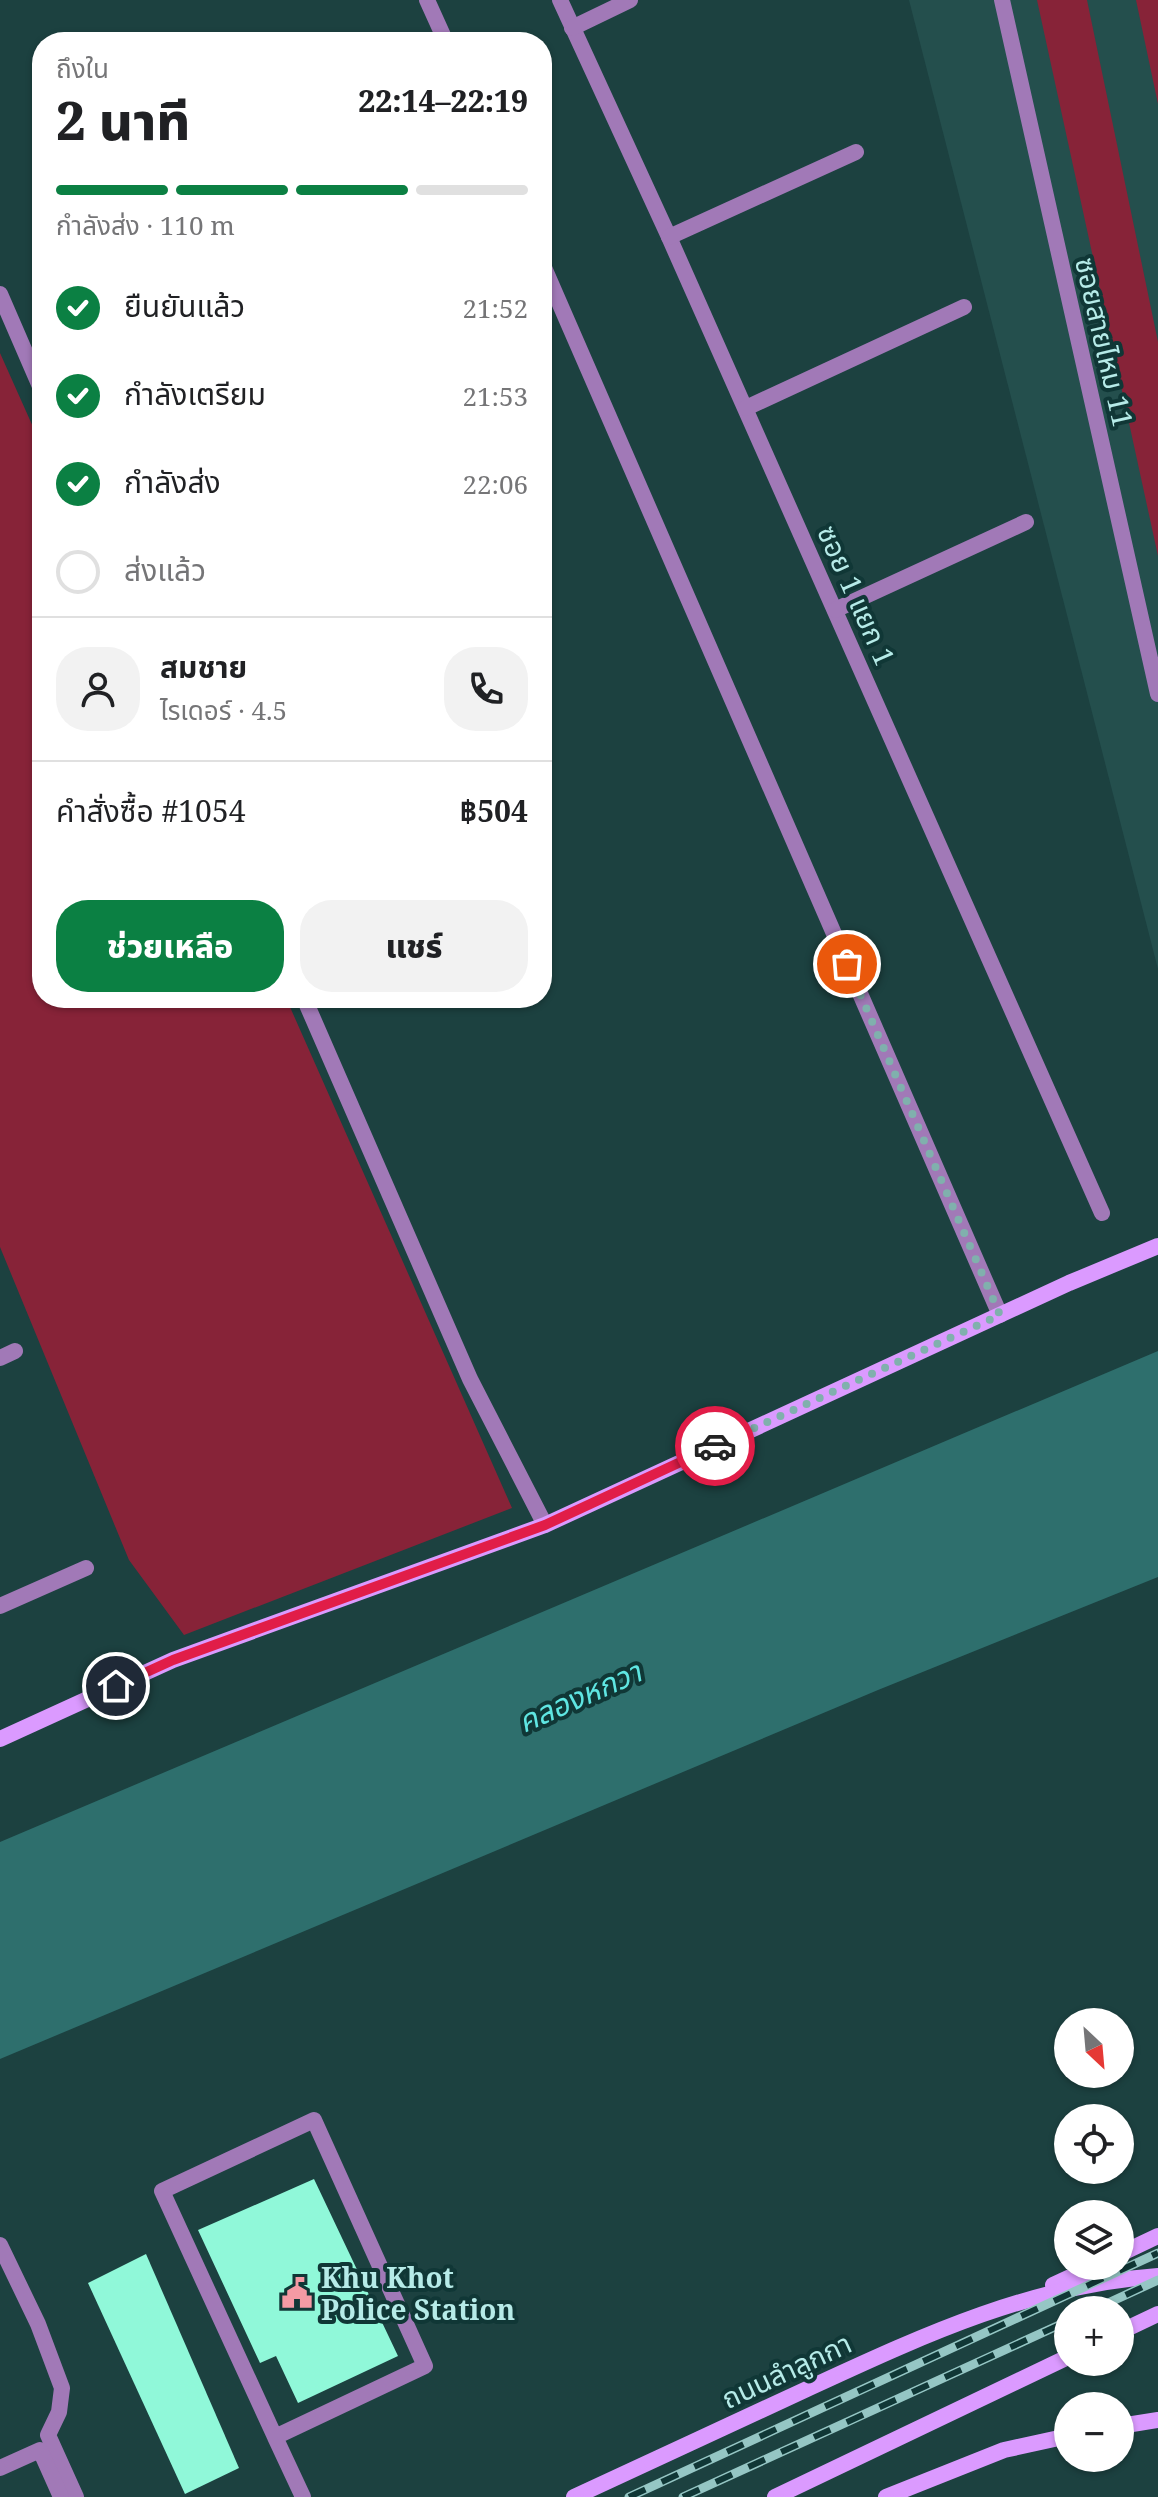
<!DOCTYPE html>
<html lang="th">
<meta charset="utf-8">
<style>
body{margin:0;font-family:"Noto Serif","Noto Sans Thai",serif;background:#f2f2f2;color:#202124;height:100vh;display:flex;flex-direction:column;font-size:30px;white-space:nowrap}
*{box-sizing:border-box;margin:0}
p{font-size:26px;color:#757577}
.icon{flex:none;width:44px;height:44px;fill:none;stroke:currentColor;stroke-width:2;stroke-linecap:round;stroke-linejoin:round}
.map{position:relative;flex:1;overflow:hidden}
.sheet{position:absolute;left:32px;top:32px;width:520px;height:976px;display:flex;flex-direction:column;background:#fff;border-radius:32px;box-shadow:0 2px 6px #0004}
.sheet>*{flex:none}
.needle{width:52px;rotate:154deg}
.fabs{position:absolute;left:1054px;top:2008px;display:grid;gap:16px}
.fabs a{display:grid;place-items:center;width:80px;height:80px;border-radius:50%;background:#fff;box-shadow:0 2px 6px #0004;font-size:40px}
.pin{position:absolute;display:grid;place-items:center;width:68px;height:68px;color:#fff;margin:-34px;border:4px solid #fff;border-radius:50%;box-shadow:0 2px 8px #0007}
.courier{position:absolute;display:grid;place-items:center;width:80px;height:80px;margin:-40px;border:6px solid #e11d48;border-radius:50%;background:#fff;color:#222;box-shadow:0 2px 10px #0007}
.head em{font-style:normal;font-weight:800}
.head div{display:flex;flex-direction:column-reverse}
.head{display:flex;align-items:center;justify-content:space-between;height:136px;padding:0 24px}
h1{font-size:52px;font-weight:800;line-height:60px}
.bar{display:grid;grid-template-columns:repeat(4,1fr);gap:12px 8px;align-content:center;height:96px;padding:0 24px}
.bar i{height:10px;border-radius:6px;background:#e0e0e0}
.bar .selected{background:#0b8043}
.bar p{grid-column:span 4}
.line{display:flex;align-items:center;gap:20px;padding:0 24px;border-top:2px solid #e0e0e0}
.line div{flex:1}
.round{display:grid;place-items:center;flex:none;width:84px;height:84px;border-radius:32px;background:#f2f2f2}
ol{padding:0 24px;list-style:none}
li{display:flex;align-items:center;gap:24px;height:88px}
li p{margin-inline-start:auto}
li .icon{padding:8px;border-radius:50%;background:#0b8043;color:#fff;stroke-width:4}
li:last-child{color:#757577}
li i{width:44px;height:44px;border:4px solid #e0e0e0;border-radius:50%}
.cta{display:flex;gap:16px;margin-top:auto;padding:16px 24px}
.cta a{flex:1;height:92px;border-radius:32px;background:#0b8043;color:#fff;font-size:32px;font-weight:800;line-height:92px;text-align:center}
.cta a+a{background:#f2f2f2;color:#202124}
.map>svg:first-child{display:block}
</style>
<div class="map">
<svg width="1158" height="2497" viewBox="0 0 1158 2497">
<rect width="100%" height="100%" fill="#1c4140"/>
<path fill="#244f4d" d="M909,0H1158V969Z"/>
<g fill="#872338">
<path d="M1037,0H1087L1158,342V556Z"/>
<path d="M1136,0H1158V104Z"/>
<path d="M0,353L42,447V998H286L512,1508L184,1635L129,1560L0,1247Z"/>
</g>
<path fill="#2e6f6d" d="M1158,1351V1577L878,1690L0,2059V1842Z"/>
<g fill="#90f8d9">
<path d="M314,2179L398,2356L298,2403L276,2356L260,2363L198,2230Z"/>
<path d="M146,2254L239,2468L185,2494L88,2283Z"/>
</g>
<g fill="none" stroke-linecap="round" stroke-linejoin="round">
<g stroke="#a179b7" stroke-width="16">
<path d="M427,0L446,42"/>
<path d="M1002,0L1158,694"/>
<path d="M542,263L1000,1315"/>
<path d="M0,294L42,391"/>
<path d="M304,998L470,1379L545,1525"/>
<path d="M0,2245L38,2324L62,2388L59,2412L48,2435L76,2497"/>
<path d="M275,2437L162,2191L314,2120L425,2366L275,2437L303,2497"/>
<path d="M0,2468L40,2450L61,2497"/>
</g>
<g stroke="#a179b7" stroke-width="16">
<path d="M560,0L669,237L1102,1213"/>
<path d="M572,28L630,0"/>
<path d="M669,237L856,152"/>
<path d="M746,408L964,307"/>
<path d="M835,610L1026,522"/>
<path d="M0,1358L15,1351"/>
<path d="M0,1606L86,1568"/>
</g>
<g stroke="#db9aff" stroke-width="16">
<path d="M0,1739L173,1660L545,1525L1069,1283L1158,1246"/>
<path d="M1120,2254L1158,2236"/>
<path d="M1053,2285L1094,2266"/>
<path d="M1120,2332L1158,2314"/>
<path d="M1120,2426L1158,2420"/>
<path d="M574,2497C652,2461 729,2425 807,2389C922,2336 1030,2285 1158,2276"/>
<path d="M775,2497L1068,2357"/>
<path d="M886,2497L1004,2450L1068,2436"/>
</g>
<defs>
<g id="rail">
<path d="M1093,2310L1158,2280"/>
<path d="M629,2497L1158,2253"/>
<path d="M683,2497L1068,2321"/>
</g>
</defs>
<use href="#rail" stroke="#95c6c4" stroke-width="9"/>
<use href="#rail" stroke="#103736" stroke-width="6" stroke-dasharray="18" stroke-linecap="butt"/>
</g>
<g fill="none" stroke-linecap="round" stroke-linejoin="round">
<path stroke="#80b0ad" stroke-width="8" stroke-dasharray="0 14.4" d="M715,1446L1000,1315L847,964"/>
<path stroke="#e11d48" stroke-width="10" d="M116,1686L173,1660L545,1525L715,1446"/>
</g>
<defs>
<symbol id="civic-bare" viewBox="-9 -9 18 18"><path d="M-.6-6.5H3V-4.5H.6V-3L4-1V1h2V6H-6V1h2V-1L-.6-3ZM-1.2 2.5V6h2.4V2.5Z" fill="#f49aa4" stroke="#103736" stroke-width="2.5" paint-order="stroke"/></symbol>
</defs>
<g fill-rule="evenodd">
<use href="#civic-bare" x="275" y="2271" width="44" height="44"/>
</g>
<g text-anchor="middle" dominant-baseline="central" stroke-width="8" stroke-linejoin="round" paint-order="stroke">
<g font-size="28" fill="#b6ebe8" stroke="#103736">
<text transform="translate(1105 342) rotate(77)">ซอยสายไหม 11</text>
<text transform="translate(857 595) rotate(66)">ซอย 1 แยก 1</text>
<text transform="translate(786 2370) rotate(-25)">ถนนลำลูกกา</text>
</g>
<g font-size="28" font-weight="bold" fill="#b6ebe8" stroke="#103736" text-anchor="start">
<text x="321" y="2277">Khu Khot<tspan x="321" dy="32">Police Station</tspan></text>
</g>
<g font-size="30" font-style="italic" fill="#5fe6e2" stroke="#103736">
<text transform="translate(579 1696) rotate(-24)">คลองหกวา</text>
</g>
</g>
</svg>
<div class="fabs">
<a><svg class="needle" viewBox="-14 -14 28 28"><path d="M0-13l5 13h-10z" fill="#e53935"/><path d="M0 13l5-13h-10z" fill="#757577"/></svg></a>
<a><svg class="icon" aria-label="locate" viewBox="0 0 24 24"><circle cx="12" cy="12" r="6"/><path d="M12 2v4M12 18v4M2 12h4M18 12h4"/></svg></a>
<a><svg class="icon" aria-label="layers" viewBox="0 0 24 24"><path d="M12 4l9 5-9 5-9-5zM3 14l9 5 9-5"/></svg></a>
<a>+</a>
<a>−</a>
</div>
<div class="pin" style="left:847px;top:964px;background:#ea580c"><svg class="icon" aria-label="bag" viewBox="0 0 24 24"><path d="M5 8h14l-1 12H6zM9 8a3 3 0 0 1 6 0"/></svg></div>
<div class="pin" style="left:116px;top:1686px;background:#1f2937"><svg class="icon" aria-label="home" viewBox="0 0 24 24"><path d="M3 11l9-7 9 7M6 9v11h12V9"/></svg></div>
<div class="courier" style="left:715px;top:1446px"><svg class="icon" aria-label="car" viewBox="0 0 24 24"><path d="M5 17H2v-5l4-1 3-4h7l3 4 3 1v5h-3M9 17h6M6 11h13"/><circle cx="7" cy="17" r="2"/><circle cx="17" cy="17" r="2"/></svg></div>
<section class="sheet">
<div class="head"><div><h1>2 นาที</h1><p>ถึงใน</p></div><em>22:14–22:19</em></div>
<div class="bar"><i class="selected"></i><i class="selected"></i><i class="selected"></i><i></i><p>กำลังส่ง · 110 m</p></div>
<ol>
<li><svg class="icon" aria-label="check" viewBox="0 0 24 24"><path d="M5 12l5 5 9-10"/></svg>ยืนยันแล้ว<p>21:52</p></li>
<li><svg class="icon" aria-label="check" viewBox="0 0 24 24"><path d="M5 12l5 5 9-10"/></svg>กำลังเตรียม<p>21:53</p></li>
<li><svg class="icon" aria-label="check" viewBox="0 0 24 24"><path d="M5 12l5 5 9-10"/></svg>กำลังส่ง<p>22:06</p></li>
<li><i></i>ส่งแล้ว</li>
</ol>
<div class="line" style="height:144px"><a class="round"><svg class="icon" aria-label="person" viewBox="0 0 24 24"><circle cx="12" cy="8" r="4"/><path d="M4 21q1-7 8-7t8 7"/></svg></a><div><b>สมชาย</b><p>ไรเดอร์ · 4.5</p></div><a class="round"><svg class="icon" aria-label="phone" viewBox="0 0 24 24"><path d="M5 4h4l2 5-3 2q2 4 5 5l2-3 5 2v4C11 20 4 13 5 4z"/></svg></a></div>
<div class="line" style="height:104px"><div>คำสั่งซื้อ #1054</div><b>฿504</b></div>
<div class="cta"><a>ช่วยเหลือ</a><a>แชร์</a></div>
</section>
</div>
